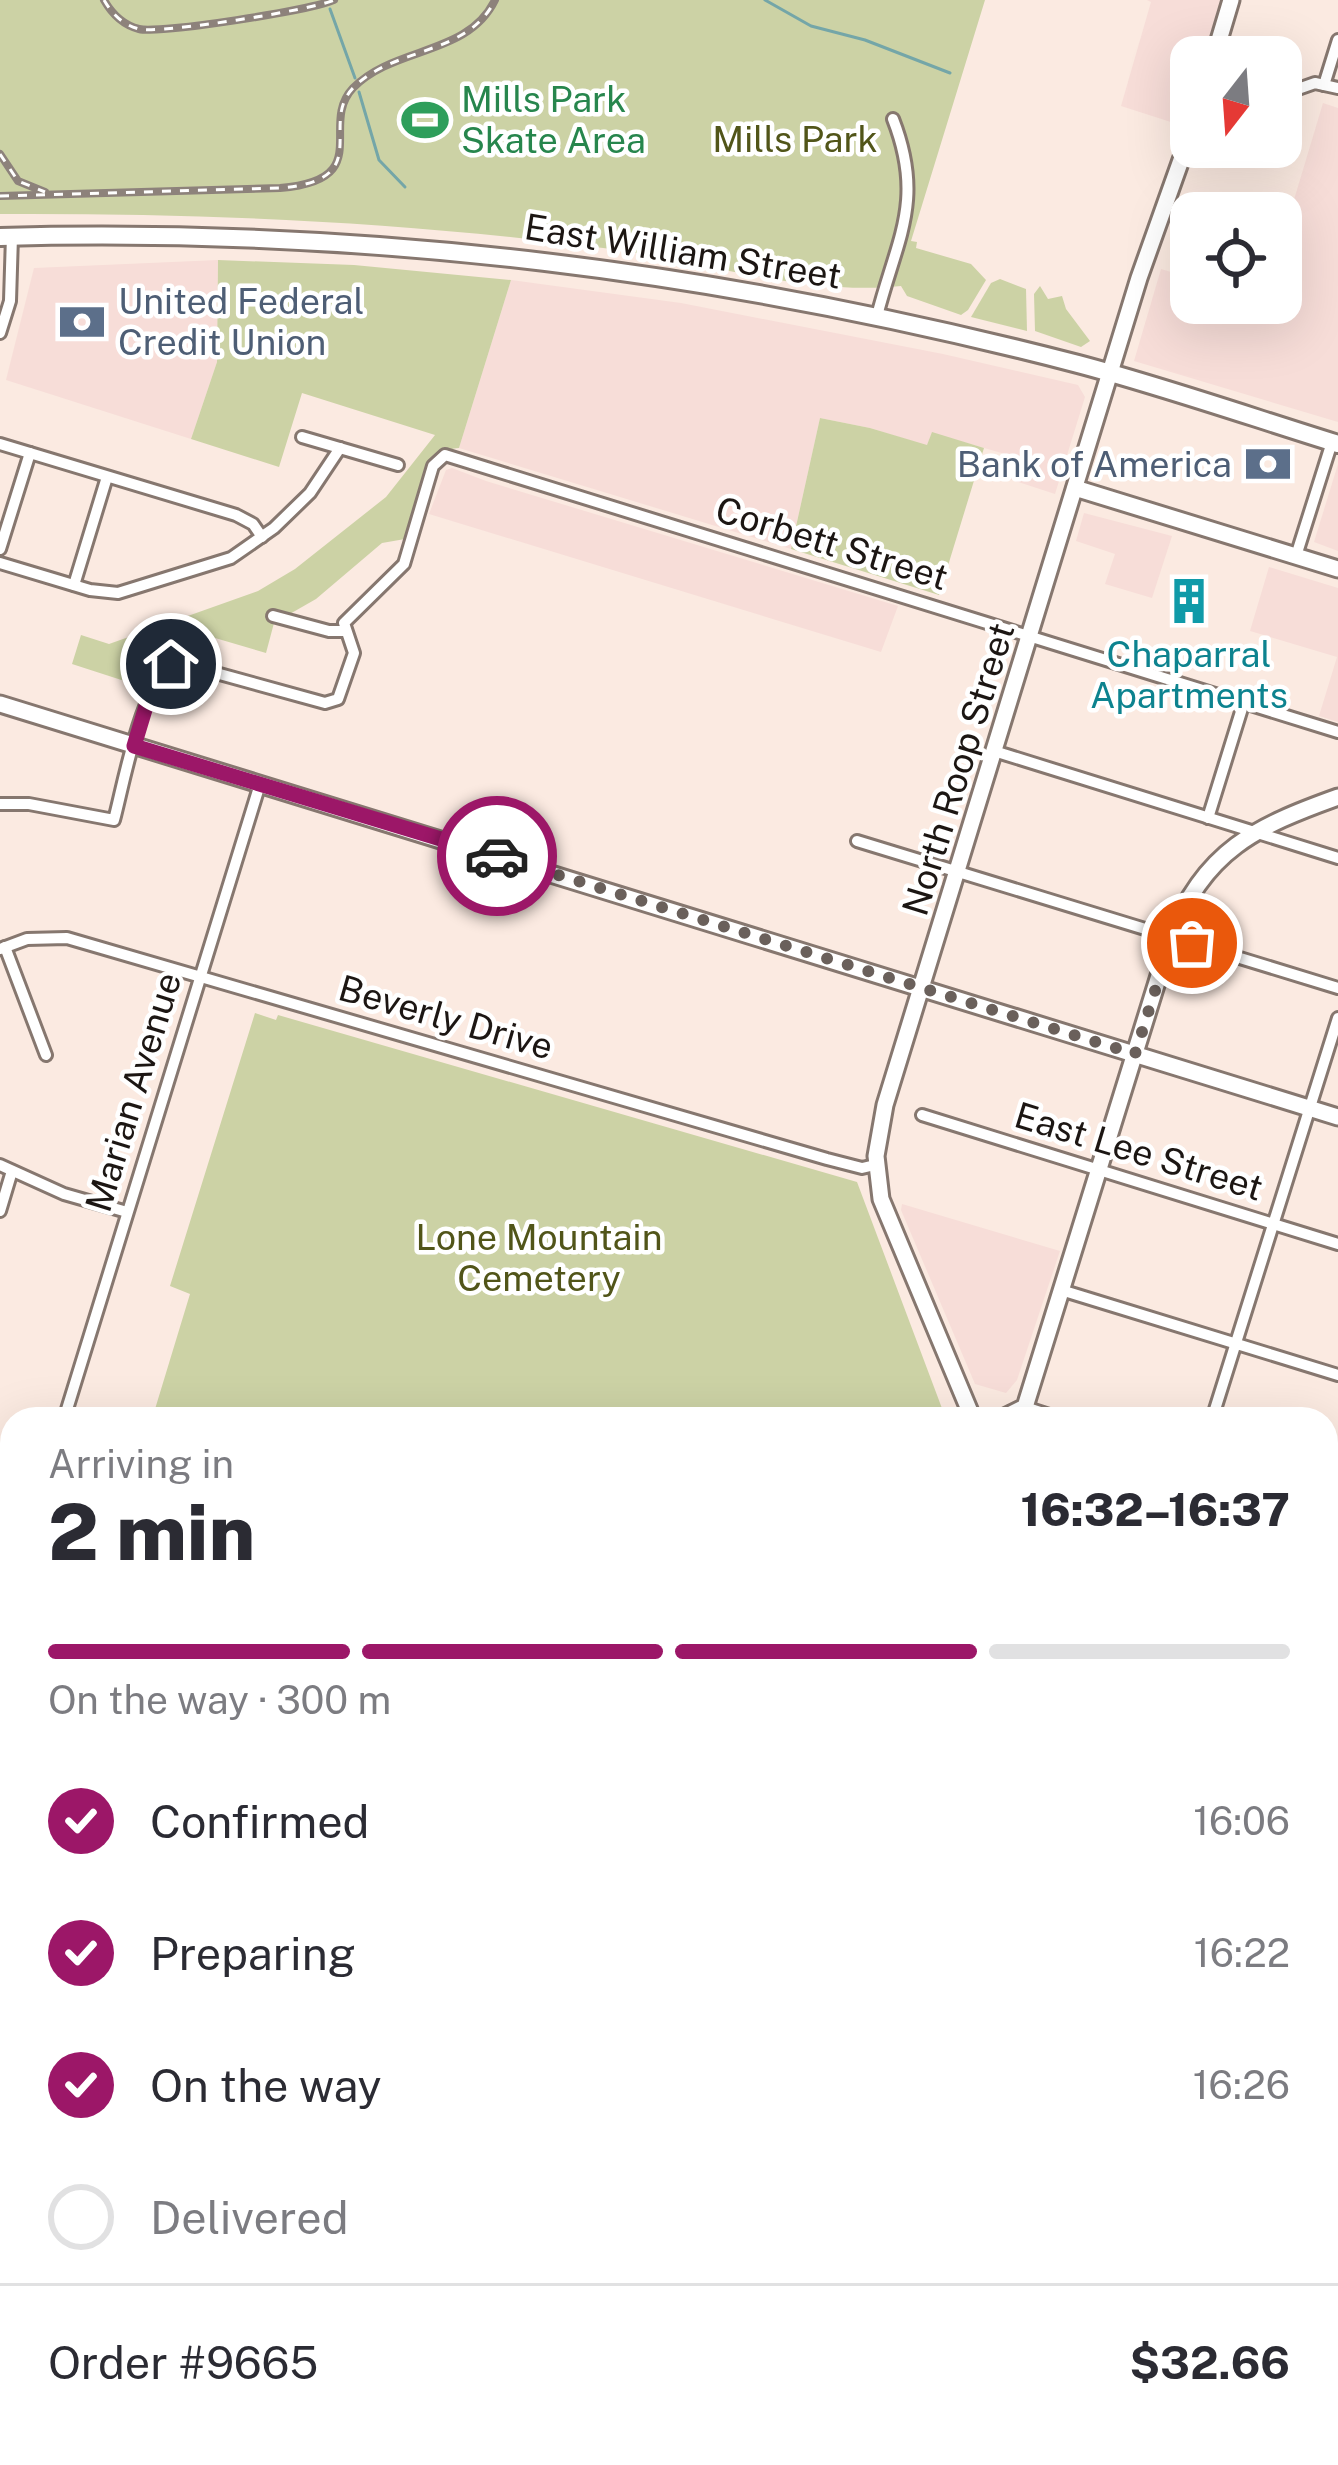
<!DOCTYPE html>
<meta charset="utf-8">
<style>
body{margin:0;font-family:"Public Sans",sans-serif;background:#f7f7f7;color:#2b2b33;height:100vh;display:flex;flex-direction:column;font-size:45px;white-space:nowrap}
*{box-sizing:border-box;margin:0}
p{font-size:39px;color:#7c7c81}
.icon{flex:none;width:66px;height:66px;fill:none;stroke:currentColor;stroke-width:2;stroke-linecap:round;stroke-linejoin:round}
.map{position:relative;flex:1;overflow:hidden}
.sheet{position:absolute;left:0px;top:1407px;width:1338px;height:1059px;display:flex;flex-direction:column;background:#fff;border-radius:36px 36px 0 0;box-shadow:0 12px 48px #0002}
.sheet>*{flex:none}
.needle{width:78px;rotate:197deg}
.fabs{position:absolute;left:1170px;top:36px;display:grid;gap:24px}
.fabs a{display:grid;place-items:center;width:132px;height:132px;border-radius:24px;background:#fff;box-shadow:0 12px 48px #0002;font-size:60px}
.pin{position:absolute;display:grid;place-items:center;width:102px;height:102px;color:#fff;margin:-51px;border:6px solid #fff;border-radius:50%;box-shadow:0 3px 12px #0007}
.courier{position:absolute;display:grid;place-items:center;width:120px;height:120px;margin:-60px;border:9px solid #9c1768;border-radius:50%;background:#fff;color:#222;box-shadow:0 3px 15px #0007}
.summary em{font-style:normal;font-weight:800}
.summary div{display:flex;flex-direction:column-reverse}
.summary{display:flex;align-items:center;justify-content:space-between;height:204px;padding:0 48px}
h1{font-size:78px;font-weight:800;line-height:90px}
.bar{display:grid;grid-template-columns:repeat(4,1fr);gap:18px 12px;align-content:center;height:144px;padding:0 48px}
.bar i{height:15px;border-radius:9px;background:#e1e1e2}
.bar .on{background:#9c1768}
.bar p{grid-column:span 4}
.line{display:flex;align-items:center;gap:30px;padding:0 48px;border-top:3px solid #e1e1e2}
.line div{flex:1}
ol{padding:0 48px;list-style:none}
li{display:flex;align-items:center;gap:36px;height:132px}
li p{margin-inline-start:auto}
li .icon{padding:12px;border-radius:50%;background:#9c1768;color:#fff;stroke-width:4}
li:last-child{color:#7c7c81}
li i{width:66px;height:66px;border:6px solid #e1e1e2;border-radius:50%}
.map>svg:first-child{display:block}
</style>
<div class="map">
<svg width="1338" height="2465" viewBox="0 0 1338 2465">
<rect width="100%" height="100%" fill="#fbeae1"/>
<g fill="#f7ddd8">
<path d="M1147,0H1221L1203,57H1191V94L1184,118L1177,124L1121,106L1151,2Z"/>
<path d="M1323,103L1338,108V422L1134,361L1161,269L1191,278V303H1281V243Z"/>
<path d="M218,260L217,362L191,439L6,380L34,268Z"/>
<path d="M511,280L681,303L943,354L1078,385L1085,397L1055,494L1006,478L1012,456L932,433L927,446L870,428L820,418L791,549L459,448Z"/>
<path d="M1338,464V551L1314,542Z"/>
<path d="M452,468L486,481L898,606L881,652L429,514L446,470Z"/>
<path d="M1084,513L1172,536L1152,598L1105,584L1115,554L1076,541Z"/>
<path d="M1269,567L1338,588V722L1319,716L1337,657L1250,631Z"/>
<path d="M902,1204L1060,1251L1017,1380L1006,1393L975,1384L901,1210Z"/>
<path d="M1338,1649V2029L1326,2026V1689Z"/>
<path d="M1326,2057L1338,2061V2353L1326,2372Z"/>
<path d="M1338,2410V2465H1271L1285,2454H1326V2420Z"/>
<path d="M1135,2454H1239L1225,2465H1132Z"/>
</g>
<g fill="#ccd2a5">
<path d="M0,0H985L911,241L917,242L916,248L971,264L986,280L968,310L961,315L907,296L901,286C808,296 704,262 611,249C408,222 205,213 0,214Z"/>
<path d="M218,260L354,265L511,280L459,448C421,449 415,509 405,539L382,543L316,599L274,623L266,653L198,633C178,652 157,664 143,687L72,664L81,635L109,644L258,591L295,569L386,497L435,435L302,393L279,467L191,439L217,362Z"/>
<path d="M1000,279L1026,289L1027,331L971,317L991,283Z"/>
<path d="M1040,286L1048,299L1062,296L1066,309L1090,341L1081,347L1035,331L1034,294Z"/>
<path d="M820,418L870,428L927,445L932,432L984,448L939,595L791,549Z"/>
<path d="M255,1013L276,1020L278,1015L857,1182L946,1419H152L190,1294L170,1286Z"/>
<path d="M257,2454H507L501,2465H254Z"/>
</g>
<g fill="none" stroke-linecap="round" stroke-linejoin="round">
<g stroke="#74a6a8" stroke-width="3">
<path d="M765,0L811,26L865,40L950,73"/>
<path d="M330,9L355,78"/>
<path d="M359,92L379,160L405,187"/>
</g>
<defs>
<g id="street">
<path d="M1324,85L1338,40"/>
<path d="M1281,95L1315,83L1338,88"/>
<path d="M877,316C897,238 925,201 893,119"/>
<path d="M0,333L10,301L12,236"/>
<path d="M302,437L398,465"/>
<path d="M0,444L236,515L253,524L262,537"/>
<path d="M0,549L30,453"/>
<path d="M1296,556L1332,442"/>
<path d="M0,563L90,590L118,593L231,558L274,528L310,493L340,448"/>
<path d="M74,585L107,477"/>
<path d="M273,616L329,631H344"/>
<path d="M994,751L1338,858"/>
<path d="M0,804H29L114,820C124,783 142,678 176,662L325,703L338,699L354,653L344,623L404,564L433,466L445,455L1338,732"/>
<path d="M1208,818L1244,702"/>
<path d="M857,841L1338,988"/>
<path d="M5,947L46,1055"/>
<path d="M0,949L27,939L67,938L827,1159L862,1168L875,1165"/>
<path d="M922,1115L1338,1244"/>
<path d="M0,1165L64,1194L127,1212"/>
<path d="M0,1211L12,1171"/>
<path d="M1061,1290L1338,1375"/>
<path d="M1025,1407L1062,1419"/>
<path d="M64,1419L260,784"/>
<path d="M1212,1419L1338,1018"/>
<path d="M1326,1501L1338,1504"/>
<path d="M0,1625L12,1586"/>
<path d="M1326,1629L1338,1624"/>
<path d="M0,1700L12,1703"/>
<path d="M0,1826L12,1829"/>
<path d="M0,1952L12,1955"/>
<path d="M0,2078L12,2079"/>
<path d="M0,2201L12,2206"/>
<path d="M0,2354L12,2346"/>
<path d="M658,2454L686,2465"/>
<path d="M55,2465L60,2454"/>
<path d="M190,2465L193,2454"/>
</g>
<g id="secondary">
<path d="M1214,57L1231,0"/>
<path d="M1075,488L1338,569"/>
<path d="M0,704L1338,1117"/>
<path d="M973,1419L881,1199L876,1156L885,1105L1139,278L1191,132"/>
<path d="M1001,1419L1025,1407L1171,937C1203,851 1257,826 1338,797"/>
<path d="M1326,2041L1338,2045"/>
<path d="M518,2465L523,2454"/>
<path d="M1246,2465L1261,2454"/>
</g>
<g id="primary">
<path d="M0,237C370,227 720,271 1078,364C1165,387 1251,417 1338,444"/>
<path d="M1326,2396L1338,2374"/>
</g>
</defs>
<use href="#street" stroke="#86776f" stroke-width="16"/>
<use href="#secondary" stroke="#86776f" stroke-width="21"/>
<use href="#primary" stroke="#86776f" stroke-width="22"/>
<use href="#street" stroke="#fff" stroke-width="10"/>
<use href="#secondary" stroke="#fff" stroke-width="15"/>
<use href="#primary" stroke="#fff" stroke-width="16"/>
<defs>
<g id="rail">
<path d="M104,0C112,14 123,25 139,29C160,34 313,10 334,0"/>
<path d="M0,154L18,181L45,192"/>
<path d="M0,196L280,188C377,180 318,125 353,88C394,46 468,56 495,0"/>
</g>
</defs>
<use href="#rail" stroke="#8d827b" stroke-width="8"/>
<use href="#rail" stroke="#fff" stroke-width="3" stroke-dasharray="9" stroke-linecap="butt"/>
</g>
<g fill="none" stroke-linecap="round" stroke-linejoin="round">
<path stroke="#6a605b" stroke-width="12" stroke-dasharray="0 21.6" d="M497,856L1135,1054L1172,937L1192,943"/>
<path stroke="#9c1768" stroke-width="15" d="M171,664L147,703L134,746L497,856"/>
</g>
<defs>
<symbol id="stadium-bare" viewBox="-9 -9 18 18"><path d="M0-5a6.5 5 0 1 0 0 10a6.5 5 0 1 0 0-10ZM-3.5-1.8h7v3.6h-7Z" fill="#2e9e5b" stroke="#fff" stroke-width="2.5" paint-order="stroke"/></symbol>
<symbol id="bank-bare" viewBox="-9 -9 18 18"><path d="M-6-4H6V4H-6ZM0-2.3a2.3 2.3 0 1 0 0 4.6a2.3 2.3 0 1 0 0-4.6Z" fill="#5c6f8a" stroke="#fff" stroke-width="2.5" paint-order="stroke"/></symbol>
<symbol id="building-bare" viewBox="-9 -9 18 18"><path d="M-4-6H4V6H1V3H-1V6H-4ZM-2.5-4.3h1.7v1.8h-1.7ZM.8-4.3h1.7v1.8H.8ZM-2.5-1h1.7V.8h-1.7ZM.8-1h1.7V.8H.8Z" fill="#0f9aa8" stroke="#fff" stroke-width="2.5" paint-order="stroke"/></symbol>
</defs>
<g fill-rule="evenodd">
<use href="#stadium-bare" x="392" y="87" width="66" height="66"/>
<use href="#bank-bare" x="49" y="289" width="66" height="66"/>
<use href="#bank-bare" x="1235" y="431" width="66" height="66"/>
<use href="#building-bare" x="1156" y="568" width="66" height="66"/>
</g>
<g text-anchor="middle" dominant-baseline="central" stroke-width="9" stroke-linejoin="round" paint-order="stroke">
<g font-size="36" fill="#27864d" stroke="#fff" text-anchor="start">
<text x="461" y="99">Mills Park<tspan x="461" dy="41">Skate Area</tspan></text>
</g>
<g font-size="36" fill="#515519" stroke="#fff">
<text x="795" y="139">Mills Park</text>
<text x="539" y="1237">Lone Mountain<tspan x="539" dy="41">Cemetery</tspan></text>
</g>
<g font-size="36" fill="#1c1613" stroke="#fff">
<text transform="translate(683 251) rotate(9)">East William Street</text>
<text transform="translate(832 543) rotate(17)">Corbett Street</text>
<text transform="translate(958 769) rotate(-73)">North Roop Street</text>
<text transform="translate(446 1017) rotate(16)">Beverly Drive</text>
<text transform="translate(133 1092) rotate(-73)">Marian Avenue</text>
<text transform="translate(1139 1151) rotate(17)">East Lee Street</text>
</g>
<g font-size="36" fill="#4e5e75" stroke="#fff" text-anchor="start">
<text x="118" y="301">United Federal<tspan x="118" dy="41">Credit Union</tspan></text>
<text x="1232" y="464" text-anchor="end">Bank of America</text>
</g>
<g font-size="36" fill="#0d838f" stroke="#fff">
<text x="1189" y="654">Chaparral<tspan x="1189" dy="41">Apartments</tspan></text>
</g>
</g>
</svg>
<div class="fabs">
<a><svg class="needle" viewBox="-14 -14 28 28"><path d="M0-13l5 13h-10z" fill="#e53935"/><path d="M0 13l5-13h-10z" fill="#7c7c81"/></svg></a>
<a><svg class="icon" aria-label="locate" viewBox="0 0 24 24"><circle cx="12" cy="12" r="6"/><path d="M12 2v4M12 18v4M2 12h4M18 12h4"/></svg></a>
</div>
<div class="pin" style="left:1192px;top:943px;background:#ea580c"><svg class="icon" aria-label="bag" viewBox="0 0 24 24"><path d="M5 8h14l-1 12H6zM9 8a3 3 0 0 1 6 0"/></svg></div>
<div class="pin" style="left:171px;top:664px;background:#1f2937"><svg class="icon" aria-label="home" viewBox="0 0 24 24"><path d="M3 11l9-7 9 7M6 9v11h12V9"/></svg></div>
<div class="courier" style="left:497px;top:856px"><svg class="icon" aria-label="car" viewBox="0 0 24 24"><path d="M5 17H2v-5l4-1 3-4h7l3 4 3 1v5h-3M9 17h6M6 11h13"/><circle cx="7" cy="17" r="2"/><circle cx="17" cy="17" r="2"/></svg></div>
<section class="sheet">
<div class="summary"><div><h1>2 min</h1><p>Arriving in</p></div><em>16:32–16:37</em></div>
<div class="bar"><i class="on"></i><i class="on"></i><i class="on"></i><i></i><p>On the way · 300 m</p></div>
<ol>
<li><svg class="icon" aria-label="check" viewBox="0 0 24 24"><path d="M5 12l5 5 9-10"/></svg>Confirmed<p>16:06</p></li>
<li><svg class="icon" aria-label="check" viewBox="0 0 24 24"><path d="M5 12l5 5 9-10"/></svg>Preparing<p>16:22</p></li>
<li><svg class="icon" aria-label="check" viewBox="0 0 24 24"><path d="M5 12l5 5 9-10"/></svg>On the way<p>16:26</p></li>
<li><i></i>Delivered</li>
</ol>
<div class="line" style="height:156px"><div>Order #9665</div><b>$32.66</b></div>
</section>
</div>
